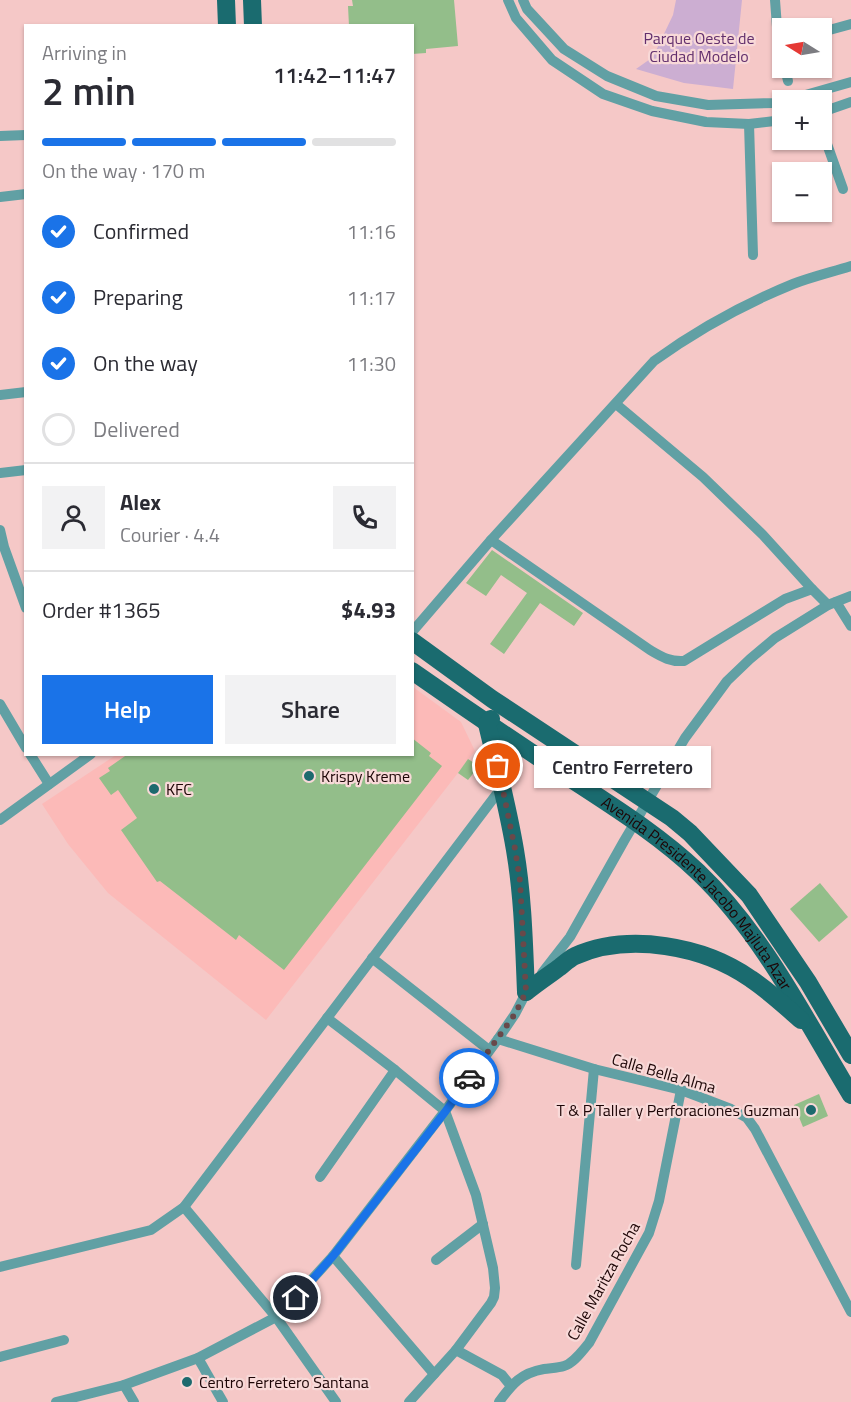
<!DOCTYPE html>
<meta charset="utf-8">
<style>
body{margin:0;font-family:"Titillium Web",sans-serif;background:#f2f2f3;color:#2b2b33;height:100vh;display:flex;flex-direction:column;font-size:22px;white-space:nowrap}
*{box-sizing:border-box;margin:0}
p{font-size:20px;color:#7c7c81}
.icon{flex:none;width:33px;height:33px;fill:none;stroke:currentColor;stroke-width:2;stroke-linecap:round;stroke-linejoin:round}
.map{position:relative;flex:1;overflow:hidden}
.side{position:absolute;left:24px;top:24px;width:390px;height:732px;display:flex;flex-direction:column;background:#fff;border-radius:0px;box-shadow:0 2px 4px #0004}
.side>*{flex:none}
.needle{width:39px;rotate:281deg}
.buttons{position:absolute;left:772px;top:18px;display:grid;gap:12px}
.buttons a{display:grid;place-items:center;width:60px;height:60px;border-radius:0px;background:#fff;box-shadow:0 2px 4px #0004;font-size:30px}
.pin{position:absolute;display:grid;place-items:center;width:51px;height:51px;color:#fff;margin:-26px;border:3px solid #fff;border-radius:50%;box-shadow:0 2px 6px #0007}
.courier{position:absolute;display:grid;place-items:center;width:60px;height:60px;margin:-30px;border:4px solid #1a73e8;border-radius:50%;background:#fff;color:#222;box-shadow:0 2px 8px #0007}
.bubble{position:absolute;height:42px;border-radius:0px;background:#fff;box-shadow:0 2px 4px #0004;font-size:20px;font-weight:600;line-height:42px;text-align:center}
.headline em{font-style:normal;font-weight:600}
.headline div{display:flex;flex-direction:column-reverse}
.headline{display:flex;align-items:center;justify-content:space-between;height:102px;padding:0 18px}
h1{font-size:39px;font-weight:600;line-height:45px}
.bar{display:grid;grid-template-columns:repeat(4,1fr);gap:9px 6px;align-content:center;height:72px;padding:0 18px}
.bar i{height:8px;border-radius:4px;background:#e1e1e2}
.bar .on{background:#1a73e8}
.bar p{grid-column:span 4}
.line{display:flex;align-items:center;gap:15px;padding:0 18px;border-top:2px solid #e1e1e2}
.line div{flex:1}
.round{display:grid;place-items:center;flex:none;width:63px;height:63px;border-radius:0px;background:#f2f2f3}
ol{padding:0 18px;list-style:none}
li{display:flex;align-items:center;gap:18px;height:66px}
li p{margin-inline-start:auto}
li .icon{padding:6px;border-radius:50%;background:#1a73e8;color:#fff;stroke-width:4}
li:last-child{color:#7c7c81}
li i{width:33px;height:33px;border:3px solid #e1e1e2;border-radius:50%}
.button{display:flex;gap:12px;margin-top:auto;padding:12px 18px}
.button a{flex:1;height:69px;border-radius:0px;background:#1a73e8;color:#fff;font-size:24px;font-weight:600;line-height:69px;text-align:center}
.button a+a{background:#f2f2f3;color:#2b2b33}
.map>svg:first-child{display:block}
</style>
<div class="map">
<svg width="851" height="1402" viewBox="0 0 851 1402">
<rect width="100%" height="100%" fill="#f5c8c7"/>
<path fill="#fcbab8" d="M413,687L461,722L475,751L266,1020L108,893L68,844L42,804L116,755L412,754Z"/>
<path fill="#ccaed2" d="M676,0H742L733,89L684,83L636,69L653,57L673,15Z"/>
<g fill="#93be8a">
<path d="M352,0H454L458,46L426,49V53L412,54V26H349L348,6H353Z"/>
<path d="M492,550L583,613L574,626L540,603L504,654L490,644L527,593L501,575L486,596L466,583Z"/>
<path d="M412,738L431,753L429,756L442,766L284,970L239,935L236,940L160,881L157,882L121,830L137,818L118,790L111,795L99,778L110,771L108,768L128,754H412Z"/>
<path d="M468,759L479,766L468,780L458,773Z"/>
<path d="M820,883L848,917L819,942L790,909Z"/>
<path d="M819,1094L828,1116L803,1127L794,1105Z"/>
</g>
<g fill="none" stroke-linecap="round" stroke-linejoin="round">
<g stroke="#61a0a4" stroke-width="10">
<path d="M508,0L516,18L552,60L603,94L652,111L706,122L749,124L783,120"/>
<path d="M523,0L527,9L564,49L607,76L656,96L708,105L774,103L783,101"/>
<path d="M775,0L777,27L783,55"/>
<path d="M822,32L851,24"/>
<path d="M785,68L788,81"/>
<path d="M788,100L851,82"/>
<path d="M822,112L851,102"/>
<path d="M749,124L753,255"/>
<path d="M822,130L843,189"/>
<path d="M0,136L26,135"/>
<path d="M0,197L26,194"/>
<path d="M0,395L26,392"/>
<path d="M616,404L703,477L763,535L812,589"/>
<path d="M0,473L26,470"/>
<path d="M0,530L4,547L26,608"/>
<path d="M491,540L650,650C662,657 670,662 684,661L785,599L812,589L828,605"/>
<path d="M836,602L851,626"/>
<path d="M412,632L491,540L654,361C697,330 744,304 793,284C811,277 832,272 851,266"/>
<path d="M0,704L26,748"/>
<path d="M30,754L49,784"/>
<path d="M0,820L91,754"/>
<path d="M372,958L489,1050"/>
<path d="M542,973L570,937L624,841L685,738L727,681L750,659L775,638L828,605L851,596"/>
<path d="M327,1018L395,1070L445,1111L476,1195L493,1268L495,1288L494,1297L491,1303L456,1350L409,1402"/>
<path d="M498,1039L594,1069L681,1090L697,1096L731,1109L747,1118L755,1129L851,1312"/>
<path d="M320,1177L395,1070"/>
<path d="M184,1207L276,1317L336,1402"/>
<path d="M333,1256L434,1374"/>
<path d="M436,1260L483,1224"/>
<path d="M576,1265L594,1069"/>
<path d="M0,1267L151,1230L184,1207L502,787"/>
<path d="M456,1350L502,1375L511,1386"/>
<path d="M0,1357L64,1340"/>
<path d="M198,1358L223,1402"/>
<path d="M124,1385L134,1402"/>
<path d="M56,1402L124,1385L198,1358L276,1317L295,1298L333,1256L445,1111L498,1039L515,1014L528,989"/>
<path d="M499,1402C512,1384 521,1373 544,1369C550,1368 558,1368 564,1366C574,1363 582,1351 589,1343L649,1233L659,1201L681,1090"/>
</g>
<g stroke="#1a6b6f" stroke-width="18">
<path d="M226,0L227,26"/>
<path d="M252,0L253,26"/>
<path d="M412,641L492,699L672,818L690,833L749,895L808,982L851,1055"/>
<path id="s1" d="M412,671C462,706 512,740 562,773C609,804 657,833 698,872C763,934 805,1019 851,1095"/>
<path d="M491,719L487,724C497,766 508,808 515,850C523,897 524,944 526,992"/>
<path d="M526,992C537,983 549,975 560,967C565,963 569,959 575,956C629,932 704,946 751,979C769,991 785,1006 801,1020"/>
</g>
</g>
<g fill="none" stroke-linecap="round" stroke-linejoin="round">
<path stroke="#69494a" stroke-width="6" stroke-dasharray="0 10.8" d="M469,1078L515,1014L526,992L520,881L515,849L498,766"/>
<path stroke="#1a73e8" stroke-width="8" d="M296,1298L333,1256L445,1112L469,1078"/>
</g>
<g fill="#1d6a6e" stroke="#f8d9d8" stroke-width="2">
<circle cx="309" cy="776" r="6"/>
<circle cx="154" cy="789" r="6"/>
<circle cx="811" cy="1110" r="6"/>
<circle cx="187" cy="1382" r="6"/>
</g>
<g text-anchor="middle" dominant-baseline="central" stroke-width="4.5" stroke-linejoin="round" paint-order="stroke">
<g font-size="16" fill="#622f6d" stroke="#f8d9d8">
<text x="699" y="38">Parque Oeste de<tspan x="699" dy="18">Ciudad Modelo</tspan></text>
</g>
<g font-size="16" fill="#1d0506" stroke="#f8d9d8" text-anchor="start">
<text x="321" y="776">Krispy Kreme</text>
<text x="166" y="789">KFC</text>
<text x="799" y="1110" text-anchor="end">T &amp; P Taller y Perforaciones Guzman</text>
<text x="199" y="1382">Centro Ferretero Santana</text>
</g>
<g font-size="16" fill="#1d0506" stroke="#f8d9d8">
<text stroke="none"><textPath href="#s1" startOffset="364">Avenida Presidente Jacobo Majluta Azar</textPath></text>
<text transform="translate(664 1073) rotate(16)">Calle Bella Alma</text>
<text transform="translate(603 1281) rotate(-61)">Calle Maritza Rocha</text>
</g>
</g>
</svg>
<div class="buttons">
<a><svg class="needle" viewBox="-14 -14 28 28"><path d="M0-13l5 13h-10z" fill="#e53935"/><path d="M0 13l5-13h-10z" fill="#7c7c81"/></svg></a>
<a>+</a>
<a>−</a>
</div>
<div class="pin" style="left:498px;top:766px;background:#ea580c"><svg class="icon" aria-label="bag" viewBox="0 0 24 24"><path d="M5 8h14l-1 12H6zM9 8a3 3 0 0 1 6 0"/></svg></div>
<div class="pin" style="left:296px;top:1298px;background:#1f2937"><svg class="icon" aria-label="home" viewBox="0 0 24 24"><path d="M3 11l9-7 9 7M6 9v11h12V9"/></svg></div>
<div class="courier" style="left:469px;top:1078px"><svg class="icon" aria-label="car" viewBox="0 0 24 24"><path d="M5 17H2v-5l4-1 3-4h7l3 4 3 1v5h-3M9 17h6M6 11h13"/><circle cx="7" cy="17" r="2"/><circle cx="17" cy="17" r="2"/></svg></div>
<div class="bubble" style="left:534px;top:746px;width:177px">Centro Ferretero</div>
<section class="side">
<div class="headline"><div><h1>2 min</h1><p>Arriving in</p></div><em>11:42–11:47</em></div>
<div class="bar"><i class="on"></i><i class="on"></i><i class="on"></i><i></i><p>On the way · 170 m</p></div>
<ol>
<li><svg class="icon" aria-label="check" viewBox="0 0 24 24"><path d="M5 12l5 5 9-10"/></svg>Confirmed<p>11:16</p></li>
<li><svg class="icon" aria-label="check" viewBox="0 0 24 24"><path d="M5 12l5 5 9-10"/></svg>Preparing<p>11:17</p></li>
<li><svg class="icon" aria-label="check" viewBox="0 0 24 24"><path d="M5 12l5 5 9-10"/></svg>On the way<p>11:30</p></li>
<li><i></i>Delivered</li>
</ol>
<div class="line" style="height:108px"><a class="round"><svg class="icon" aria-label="person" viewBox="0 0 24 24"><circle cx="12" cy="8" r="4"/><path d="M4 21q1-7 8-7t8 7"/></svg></a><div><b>Alex</b><p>Courier · 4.4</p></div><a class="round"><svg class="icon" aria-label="phone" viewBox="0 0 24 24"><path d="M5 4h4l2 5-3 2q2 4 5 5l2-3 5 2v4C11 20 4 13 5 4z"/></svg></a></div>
<div class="line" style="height:78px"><div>Order #1365</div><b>$4.93</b></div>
<div class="button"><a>Help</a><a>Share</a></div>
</section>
</div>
